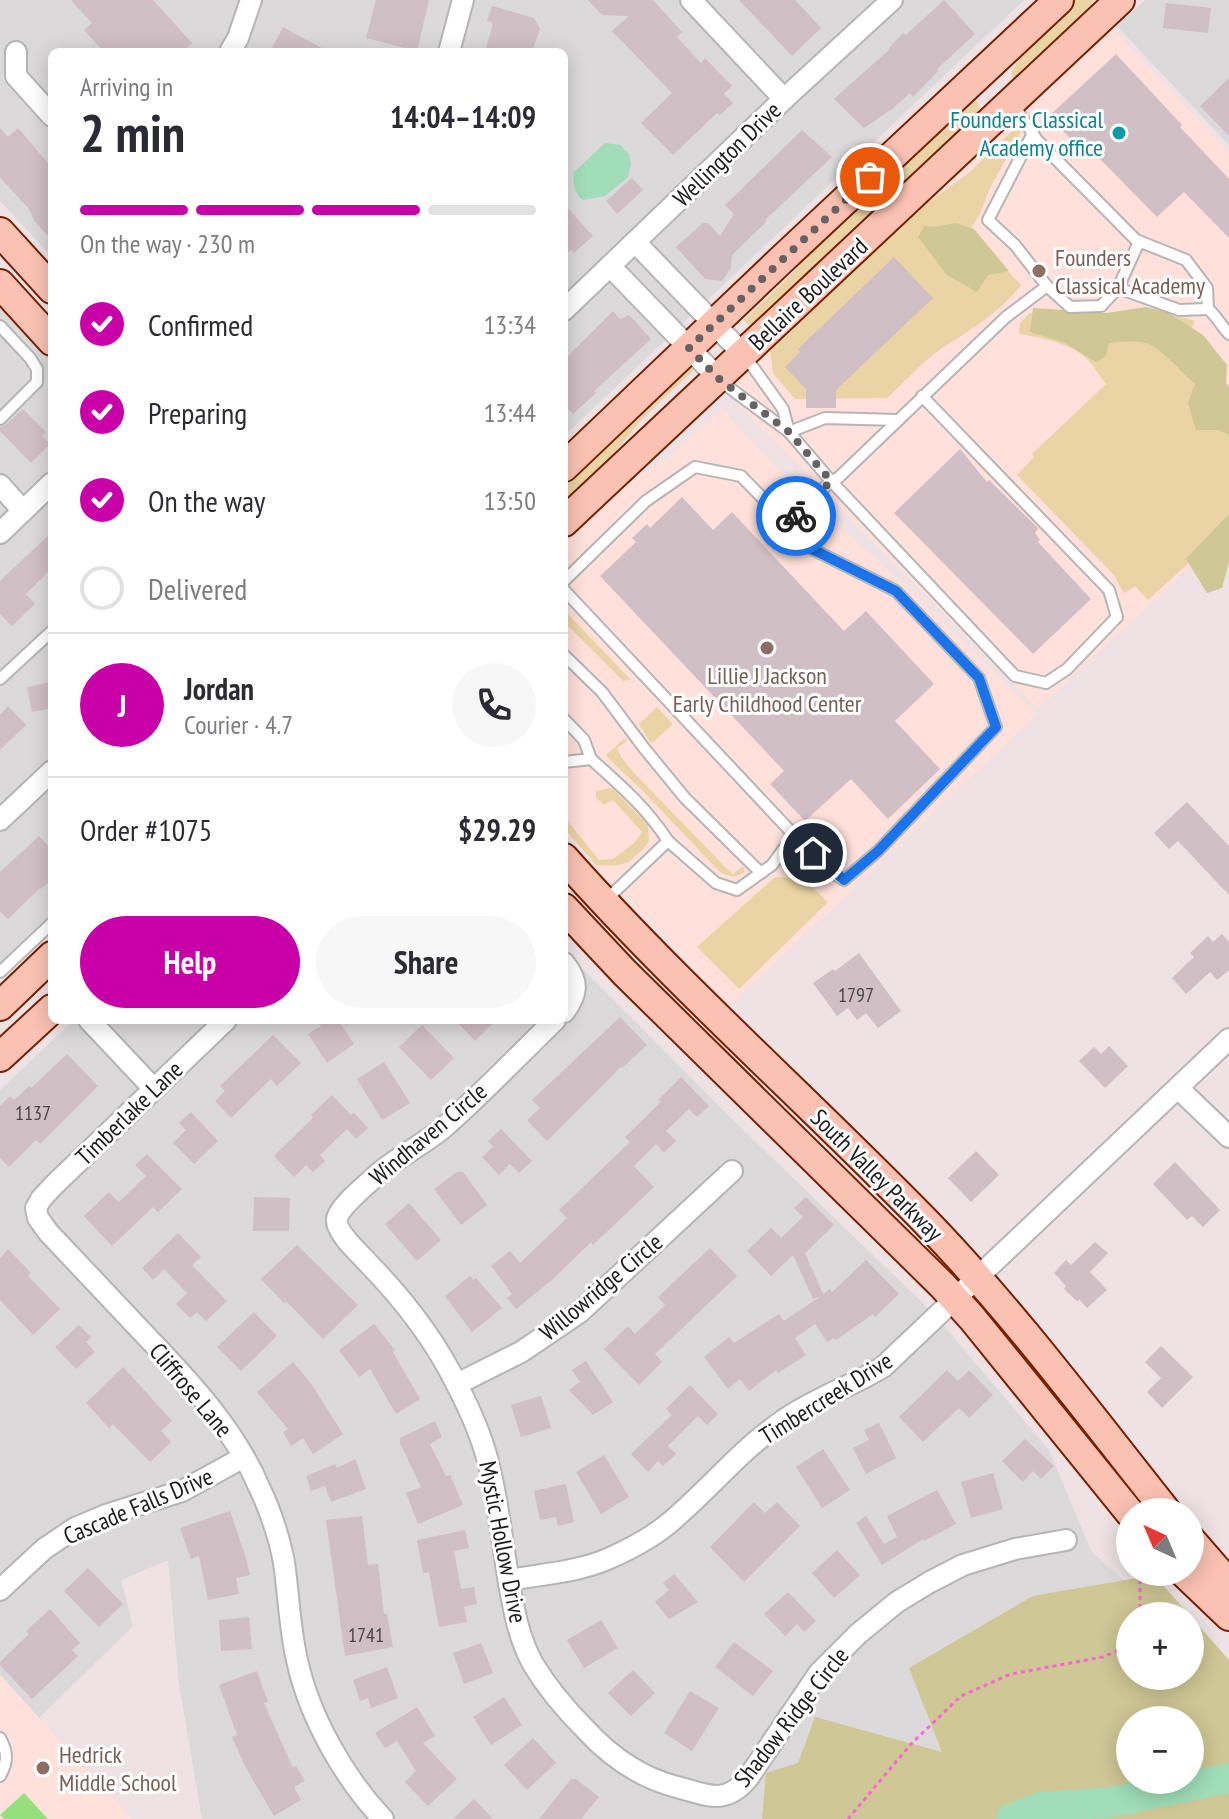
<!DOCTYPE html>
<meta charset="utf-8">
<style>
body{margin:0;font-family:"PT Sans Narrow",sans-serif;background:#f7f7f7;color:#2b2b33;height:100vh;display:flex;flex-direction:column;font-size:30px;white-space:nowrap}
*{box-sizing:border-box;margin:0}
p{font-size:26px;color:#7c7c81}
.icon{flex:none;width:44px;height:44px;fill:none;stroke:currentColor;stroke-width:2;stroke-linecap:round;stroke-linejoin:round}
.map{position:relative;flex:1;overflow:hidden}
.drawer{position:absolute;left:48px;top:48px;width:520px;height:976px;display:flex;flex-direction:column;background:#fff;border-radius:12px;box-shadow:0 4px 20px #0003}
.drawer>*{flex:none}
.needle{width:52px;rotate:316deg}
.fabs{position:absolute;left:1116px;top:1498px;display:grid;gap:16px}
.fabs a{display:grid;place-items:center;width:88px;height:88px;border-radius:50%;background:#fff;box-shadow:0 4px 20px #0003;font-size:40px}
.pin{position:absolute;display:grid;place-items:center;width:68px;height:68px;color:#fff;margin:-34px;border:4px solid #fff;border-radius:50%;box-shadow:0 2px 8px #0007}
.courier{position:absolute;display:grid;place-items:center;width:80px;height:80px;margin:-40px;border:6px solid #1a73e8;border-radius:50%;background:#fff;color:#222;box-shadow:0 2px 10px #0007}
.overview em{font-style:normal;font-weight:600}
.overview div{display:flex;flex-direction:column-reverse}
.overview{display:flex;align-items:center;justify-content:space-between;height:136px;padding:0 32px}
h1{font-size:52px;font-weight:600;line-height:60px}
.bar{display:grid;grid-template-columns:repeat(4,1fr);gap:12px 8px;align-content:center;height:96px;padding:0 32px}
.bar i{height:10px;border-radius:6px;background:#e1e1e2}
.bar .active{background:#c900a8}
.bar p{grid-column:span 4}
.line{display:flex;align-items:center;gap:20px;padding:0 32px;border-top:2px solid #e1e1e2}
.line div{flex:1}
.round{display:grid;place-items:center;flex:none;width:84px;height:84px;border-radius:42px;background:#f7f7f7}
ol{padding:0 32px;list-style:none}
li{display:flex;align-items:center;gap:24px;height:88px}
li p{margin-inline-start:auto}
li .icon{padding:8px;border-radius:50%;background:#c900a8;color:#fff;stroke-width:4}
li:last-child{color:#7c7c81}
li i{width:44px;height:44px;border:4px solid #e1e1e2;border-radius:50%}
.cta{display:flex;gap:16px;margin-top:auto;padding:16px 32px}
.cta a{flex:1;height:92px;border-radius:48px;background:#c900a8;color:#fff;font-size:32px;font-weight:600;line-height:92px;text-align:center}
.cta a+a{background:#f7f7f7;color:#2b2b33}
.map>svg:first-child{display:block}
</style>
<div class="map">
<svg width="1229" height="1819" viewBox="0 0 1229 1819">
<rect width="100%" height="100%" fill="#eee2e4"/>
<g fill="#dbd9da" fill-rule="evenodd">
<path d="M0,0H1024L564,436V52H52V257L0,201Z"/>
<path d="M1145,0H1229V145L1117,26Z"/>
<path d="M0,298L52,354V928L0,978Z"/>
<path d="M564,950L735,1122L934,1314L1049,1450L1091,1551L1163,1616H1130V1676H1190L1229,1819H202L179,1684L168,1560L121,1580L133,1626L39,1718L0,1675V1090L74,1020H564ZM1130,1720H1190V1780H1130Z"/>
</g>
<g fill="#ffe0da">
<path d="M1109,25L1229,152V530L1038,709L724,390Z"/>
<path d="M721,408L794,487L902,582L1037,714L729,1006L564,832V541L618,490L668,458Z"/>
<path d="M0,1675L132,1819H0Z"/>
</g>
<g fill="#ead4a5">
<path d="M1070,0H1094L1060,41L1019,78H1014L1011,75C1017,56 1033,46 1045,33C1054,23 1062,11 1070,0Z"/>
<path d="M976,99L980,108L969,124L752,329L744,320L796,270L818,238L971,100Z"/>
<path d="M1016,127L1021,132L990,188L980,214L969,231L1021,285C1000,313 967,332 938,351C920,364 904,383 887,398L795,399L773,373L770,349L777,345L896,231L929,202L970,172Z"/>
<path d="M1132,312L1186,318L1195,321L1190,333L1229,393V523L1203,550L1148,600L1135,586L1125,593L1123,592L1114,575L1017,475L1034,457L1032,454L1106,384C1099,376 1094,365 1086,358C1068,342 1041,338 1019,334L1020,323L1030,313L1089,319Z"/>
<path d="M688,362L694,370L643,418L596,475L564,506V480Z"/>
<path d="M564,610L631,680L623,681L564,622Z"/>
<path d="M657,707L672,723V725L652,743L650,742L639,724Z"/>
<path d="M625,738L627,741L617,748L621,757L636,775L727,869L733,874L743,866L745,870L743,873C734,878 729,877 720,872L642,790L609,759L606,755Z"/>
<path d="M612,788L648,825L649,842C630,864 626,867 596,865L564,828V817L599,860L613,859L634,843L642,832L613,800L604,805L596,798V791Z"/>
<path d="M775,877L803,878L828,902L739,989L697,947Z"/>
</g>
<g fill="#cfc795" fill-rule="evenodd">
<path d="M956,223L974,229L1009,271L988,275L977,292L947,275L918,237L924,226L933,227Z"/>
<path d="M1146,307L1167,312L1203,335L1227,365L1226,383L1229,386V435L1218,430H1196L1188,403L1195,384C1184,375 1162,349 1149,344C1138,340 1121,342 1109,343L1106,356L1096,362L1063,342L1030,332L1033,308L1107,313Z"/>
<path d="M1229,514V562L1222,588L1207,593L1186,559Z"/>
<path d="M1154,1575L1229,1660V1819H762L766,1773L798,1763L815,1717L942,1752L909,1668L1033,1596ZM1190,1616V1676H1130V1616ZM1190,1720V1780H1130V1720Z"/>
</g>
<path fill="#93e07d" d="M24,1793L48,1819H4L0,1815Z"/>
<path fill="#a0ddb8" d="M605,143L620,145L629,154L631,164L628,177L605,196L583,200C573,192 573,184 574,172Z"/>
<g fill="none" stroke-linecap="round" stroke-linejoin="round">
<path stroke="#a0ddb8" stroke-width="30" d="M1011,1819L1041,1807L1113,1802L1229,1778"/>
</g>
<g fill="#d1bfc6">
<path d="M71,0H153L192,43L182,52H104L84,30L92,23Z"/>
<path d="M376,0H429L417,51L366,38Z"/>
<path d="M588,0H653L682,32L677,37L701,63L705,58L732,86L724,94L733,103L720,115L717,113L673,155L641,123L672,93L612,31L629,16L602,15Z"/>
<path d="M739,0H795L821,28L792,56Z"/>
<path d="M944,0L975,34L937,69L938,71L913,97L910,93L892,109L864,128L834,99L890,49L889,48L903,33L906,35Z"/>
<path d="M1166,3L1211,8L1208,33L1163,28Z"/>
<path d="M492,6L534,18L540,29L532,52H485L493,23L487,21Z"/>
<path d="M283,27L329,52H270Z"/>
<path d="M1116,54L1182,125L1180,127L1229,179V238L1184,192L1157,217L1094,153L1089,159L1049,116Z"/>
<path d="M1229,78V136L1200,106Z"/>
<path d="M0,128L8,137L18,128L52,168V240L35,222L29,209L0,177Z"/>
<path d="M802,130L832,157L765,220L766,222L732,255L731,268L722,281L705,279L676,247L703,223H708L720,236L734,214L725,205Z"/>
<path d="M632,178L643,190L617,214L606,201Z"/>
<path d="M564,204L593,236L574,253L571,250L564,256Z"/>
<path d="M894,257L933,298L836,390V408H806V389L785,367L800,352L798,349Z"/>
<path d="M613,311L620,319L629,315L651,339L594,391L596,393L573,414L564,405V360Z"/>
<path d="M23,409L46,432L42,436L50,444L31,463L0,431V427L5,425Z"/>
<path d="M960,449L987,482L989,480L1038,528L1035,533L1040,540L1038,542L1091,599L1033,654L894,513Z"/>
<path d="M682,497L713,530L732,512L844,631L866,611L934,684L895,721L940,769L888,819L851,779L805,821L770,784L784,771L600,576L636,542L632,538L647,524L650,528Z"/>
<path d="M52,532V568L26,594L35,604L12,626L0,614V581Z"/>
<path d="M52,682V708L32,712L27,687Z"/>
<path d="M8,706L26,725L0,750V715Z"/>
<path d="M1187,802L1229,846V895L1178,841L1169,849L1154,833Z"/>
<path d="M39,836L52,850V879L41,889L40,888L8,919L0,911V872Z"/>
<path d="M1222,934L1229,942V970L1217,980L1210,972L1186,994L1172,978L1194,957L1190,953L1208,936L1213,942Z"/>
<path d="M859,953L901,1011L878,1028L866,1013L857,1020L848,1008L837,1016L813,983L833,969L835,971Z"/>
<path d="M620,1017L647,1045L622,1068L621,1067L547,1141L527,1120L540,1108L532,1100Z"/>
<path d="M317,1020H338L354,1044L327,1063L308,1034L321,1026Z"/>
<path d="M455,1020H496L475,1041Z"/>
<path d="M422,1025L454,1058L431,1080L399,1047Z"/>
<path d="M273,1035L301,1063L277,1086L271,1079L231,1118L215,1101L225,1091L220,1086Z"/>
<path d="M1109,1046L1128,1066L1105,1088L1079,1061L1094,1047L1101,1054Z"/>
<path d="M67,1054L98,1086L40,1144L36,1140L9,1167L0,1158V1106L10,1096L14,1100L29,1086L31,1088Z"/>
<path d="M384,1062L410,1103L382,1120L357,1079Z"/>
<path d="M681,1077L709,1106L697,1117L689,1109L666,1131L676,1141L664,1153L656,1144L634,1166L654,1187L593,1245L591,1242L552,1280L516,1309L507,1298L512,1294L491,1266L510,1251L520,1263L567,1218L559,1210L630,1142L625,1137L661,1102L658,1100Z"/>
<path d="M332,1095L351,1115L354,1113L368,1128L356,1139L347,1129L320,1155L325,1161L313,1172L306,1165L294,1177L274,1156L313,1118L311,1115Z"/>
<path d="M191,1112L218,1141L194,1164L173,1143L186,1130L179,1123Z"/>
<path d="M501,1129L532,1161L519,1173L510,1164L499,1175L482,1157L493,1147L488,1141Z"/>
<path d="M976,1151L999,1175L971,1202L948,1178Z"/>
<path d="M147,1154L182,1189L158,1212L153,1207L112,1246L84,1216L109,1192L119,1202L146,1176L135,1165Z"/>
<path d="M1175,1162L1220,1210L1203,1227L1192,1216L1187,1220L1153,1184Z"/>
<path d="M457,1172H463L487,1205L461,1225L434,1189Z"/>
<path d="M254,1197L290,1198L289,1231H253Z"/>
<path d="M806,1197L834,1225L805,1253L823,1294L830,1289L832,1292L866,1260L899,1294L875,1317L873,1314L836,1340L834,1338L827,1342L815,1324L795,1338L806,1355L778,1373L776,1370L749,1391L740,1379L728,1389L704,1357L729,1337L734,1343L779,1314L784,1321L821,1296L813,1299L793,1255L771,1276L747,1251L771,1228L781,1238L803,1217L794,1208Z"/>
<path d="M409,1203L441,1240L417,1261L385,1224Z"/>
<path d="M178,1233L201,1257L192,1265L227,1301L206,1321L197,1312L190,1318L176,1304L187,1293L164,1269L153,1280L142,1268Z"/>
<path d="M1095,1242L1108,1253L1090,1272L1107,1290L1087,1308L1079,1299L1078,1302L1064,1289L1066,1286L1054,1273L1066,1260L1071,1265Z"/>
<path d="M297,1245L358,1305L323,1339L286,1301L284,1303L261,1279Z"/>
<path d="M710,1248L737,1276L655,1354L662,1362L639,1385L604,1349L628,1326L635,1334L665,1305L658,1297Z"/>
<path d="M8,1249L31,1273L28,1276L60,1309L33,1335L0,1300V1258Z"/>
<path d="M470,1276L473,1280L476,1278L502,1308L472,1332L445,1296Z"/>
<path d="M254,1312L277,1336L241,1371L217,1347Z"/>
<path d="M374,1324L395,1350L393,1352L420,1399L396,1414L370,1369L359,1377L339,1350Z"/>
<path d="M79,1325L91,1337L86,1342L95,1352L76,1369L55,1347Z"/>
<path d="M1161,1346L1193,1377L1162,1408L1147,1392L1161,1378L1145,1362Z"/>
<path d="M586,1361L613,1402L593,1415L569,1390L580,1382L572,1370Z"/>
<path d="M293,1362L312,1385L343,1434L313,1454L303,1438L291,1446L283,1432L288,1429L257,1392Z"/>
<path d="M123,1367L172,1421L161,1431L171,1442L150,1462L113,1424L109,1428L86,1403Z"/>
<path d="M947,1370L958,1381L969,1370L993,1395L969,1418L959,1408L923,1442L899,1417Z"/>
<path d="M690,1385L718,1414L707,1425L698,1416L668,1446L676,1454L663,1466L658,1461L648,1472L631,1454L672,1415L666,1409Z"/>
<path d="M541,1396L551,1428L521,1437L511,1405Z"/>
<path d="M435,1421L442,1437L430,1444L446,1476L450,1475L463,1505L418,1524L406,1493L421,1487L400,1443V1438Z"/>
<path d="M879,1423L896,1458L866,1474L853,1448L869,1440L864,1430Z"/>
<path d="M1025,1439L1054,1466L1041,1479L1033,1471L1023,1482L1002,1461Z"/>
<path d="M823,1449L850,1490L822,1508L796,1467Z"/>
<path d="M604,1455L629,1497L601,1514L576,1472Z"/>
<path d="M355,1459L366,1489L331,1502L325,1486L311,1491L306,1476L335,1464L337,1468Z"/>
<path d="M993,1473L1003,1509L971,1518L961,1482Z"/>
<path d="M566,1484L574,1522L558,1526L556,1517L540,1520L534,1491Z"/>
<path d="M937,1490L956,1524L924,1541L923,1539L882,1565L856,1523L866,1516L884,1544L897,1537L887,1516Z"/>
<path d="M754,1502L765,1513L777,1502L800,1526L744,1582L710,1547Z"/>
<path d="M230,1511L246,1558L250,1575L236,1578L239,1594L208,1600L199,1556L191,1559L180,1528Z"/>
<path d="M362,1516L368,1565L378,1564L384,1614H387L393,1647L345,1656L326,1520Z"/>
<path d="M465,1530L469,1548L454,1551L461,1589L474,1587L477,1604L464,1607L467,1622L439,1627L429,1572L423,1573L417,1540Z"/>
<path d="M837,1550L860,1575L834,1598L812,1573Z"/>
<path d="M88,1568L123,1604L99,1627L64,1591Z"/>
<path d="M674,1574L698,1602L669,1619L655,1602L669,1590L663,1583Z"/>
<path d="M788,1592L816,1621L804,1632L797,1624L785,1636L764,1614Z"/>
<path d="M50,1609L80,1643L72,1650L78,1656L32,1699L0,1665V1662L29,1634L26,1631Z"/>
<path d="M249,1617L252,1649L221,1651L219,1620Z"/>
<path d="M601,1620L618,1648L584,1668L567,1640Z"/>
<path d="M734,1642L773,1671L753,1696L715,1667Z"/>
<path d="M481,1643L493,1673L464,1684L453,1653Z"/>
<path d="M387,1667L398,1698L371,1708L368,1698L360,1701L353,1680Z"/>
<path d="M633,1670L655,1693L631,1716L608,1693Z"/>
<path d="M257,1671L268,1702L264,1703L293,1768L296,1766L305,1781L294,1787L301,1800L274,1816L246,1768L232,1737L237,1735L219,1685Z"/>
<path d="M690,1691L719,1708L692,1751L664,1733Z"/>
<path d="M504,1697L522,1725L491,1745L473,1717Z"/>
<path d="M417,1707L435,1736L423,1743L457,1779L428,1806L405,1782L416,1771L397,1741L385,1748L375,1733Z"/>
<path d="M533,1738L556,1763L527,1790L504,1765Z"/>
<path d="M571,1779H576L599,1797L581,1819H539Z"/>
<path d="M474,1799L493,1819H453Z"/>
</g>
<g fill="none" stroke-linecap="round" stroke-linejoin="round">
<defs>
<g id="service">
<path d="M1013,104L1037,140L1136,240L1186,260L1207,288L1208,309C1217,316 1221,326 1229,334"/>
<path d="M1047,286L1070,307L1101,306L1118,288L1139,242"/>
<path d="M1118,288L1179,310L1208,309"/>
<path d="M0,326L30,358L37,369V382L0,419"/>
<path d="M745,356L783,409L789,432"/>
<path d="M719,380L789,432L831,481L838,478L1006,317L1047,286L1015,245L988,220L1033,133"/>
<path d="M789,432L825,418L898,420"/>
<path d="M788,524L831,481L1015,676L1046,683L1067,669L1117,617L1109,590L922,396"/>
<path d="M564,581L646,501L695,467L741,476L788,524L802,544L896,591L979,678L996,727L878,851L844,880L832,872L794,835L564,590"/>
<path d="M564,655L602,692L644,748L685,798L761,873"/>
<path d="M0,679L52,631"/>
<path d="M564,719L584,740L591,759"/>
<path d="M564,762L591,759C620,785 647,808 668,841L606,900"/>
<path d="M668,841L716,883L737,890L772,865L794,835"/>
<path d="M0,972L52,923"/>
<path d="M0,1738C8,1752 8,1762 0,1776"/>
</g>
<g id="minor">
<path d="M691,0L784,99"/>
<path d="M16,52V76L52,116"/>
<path d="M230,52L238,38L251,0"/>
<path d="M449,52L463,0"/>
<path d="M635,242L744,355"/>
<path d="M610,266L718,378"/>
<path d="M564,310L784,99L892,0"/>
<path d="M0,485L23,511"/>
<path d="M0,533L52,483"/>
<path d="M0,820L52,771"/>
<path d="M564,963C579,982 578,993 564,1012"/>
<path d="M89,1020L154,1089"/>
<path d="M226,1020L54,1185L41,1199L36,1208L38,1218L48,1232C82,1268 115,1303 148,1338C192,1384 235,1430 260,1489C271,1512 282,1545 285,1570C289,1600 290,1630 297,1660C309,1716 344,1778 383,1819"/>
<path d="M555,1020C518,1056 481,1095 442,1129C421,1146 397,1157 377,1175C367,1184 339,1207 337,1219C335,1232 360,1254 368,1263C404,1300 434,1338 457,1385C469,1408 480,1432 487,1458C498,1498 502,1542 509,1583C514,1611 519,1639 533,1664C548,1689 566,1710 586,1730C611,1757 641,1778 677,1787C708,1795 725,1806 748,1778L819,1673L858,1634L897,1602L930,1582L963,1565L1015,1549L1066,1540"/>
<path d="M1178,1088L1229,1137"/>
<path d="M457,1384L521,1352L580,1312L732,1171"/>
<path d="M509,1580C542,1574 579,1572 610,1558C630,1549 651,1538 668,1524C708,1491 738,1452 781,1422C813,1399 850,1387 883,1367L1229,1039"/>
<path d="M0,1590L44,1549L75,1528L106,1515L182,1491L244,1457"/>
</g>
<g id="secondary">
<path d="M0,232L52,289"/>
<path d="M0,284L52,341"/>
<path d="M564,467L779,262L1059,0"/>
<path d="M564,522L1120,0"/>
<path d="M564,858C678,986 807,1100 927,1223C1014,1313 1089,1414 1167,1512"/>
<path d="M564,908L625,973L942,1285L972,1318L1130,1513"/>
<path d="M0,1006L52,956"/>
<path d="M0,1057L52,1009"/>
<path d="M1190,1539L1229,1584"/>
<path d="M1183,1572L1229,1616"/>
</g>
</defs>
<use href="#service" stroke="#b5b5b5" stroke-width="14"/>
<use href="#minor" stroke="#b5b5b5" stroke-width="24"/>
<use href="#secondary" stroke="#752102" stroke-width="32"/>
<g stroke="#fd64d4" stroke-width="3" stroke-dasharray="4 4" stroke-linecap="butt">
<path d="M1140,1616V1572"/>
<path d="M848,1819L911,1744L961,1696L1011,1674L1103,1657L1130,1645"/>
</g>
<use href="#service" stroke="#fff" stroke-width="10"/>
<use href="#minor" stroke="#fff" stroke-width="20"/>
<use href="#secondary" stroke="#fbc2b3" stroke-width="28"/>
</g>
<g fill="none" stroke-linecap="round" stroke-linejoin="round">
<path stroke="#666162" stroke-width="8" stroke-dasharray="0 14.4" d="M796,516L831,481L789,432L718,378L689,348L870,177"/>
<path stroke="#1a73e8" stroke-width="10" d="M796,516L788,524L802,544L896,591L979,678L996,727L878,851L844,880L813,853"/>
</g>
<circle fill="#0f9aa8" stroke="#fff" stroke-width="3" cx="1119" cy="133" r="8"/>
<g fill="#8d6e63" stroke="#fff" stroke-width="3">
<circle cx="1039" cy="271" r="8"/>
<circle cx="767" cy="648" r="8"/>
<circle cx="43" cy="1768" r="8"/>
</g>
<g text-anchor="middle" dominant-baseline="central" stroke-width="6" stroke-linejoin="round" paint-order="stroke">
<g font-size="20" fill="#494546">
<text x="856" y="995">1797</text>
<text x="33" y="1113">1137</text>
<text x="366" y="1635">1741</text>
</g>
<g font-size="24" fill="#0d838f" stroke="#fff" text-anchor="end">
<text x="1103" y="119">Founders Classical<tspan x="1103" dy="28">Academy office</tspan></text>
</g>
<g font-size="24" fill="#1c1c1c" stroke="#fff">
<text transform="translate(727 154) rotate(-44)">Wellington Drive</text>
<text transform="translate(808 294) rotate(-43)">Bellaire Boulevard</text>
<text transform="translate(129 1113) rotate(-44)">Timberlake Lane</text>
<text transform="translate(428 1134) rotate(-40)">Windhaven Circle</text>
<text transform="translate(877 1175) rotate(45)">South Valley Parkway</text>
<text transform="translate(601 1287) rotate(-40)">Willowridge Circle</text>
<text transform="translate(191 1390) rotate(50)">Cliffrose Lane</text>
<text transform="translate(826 1398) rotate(-32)">Timbercreek Drive</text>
<text transform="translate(138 1506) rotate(-23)">Cascade Falls Drive</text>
<text transform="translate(503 1542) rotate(79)">Mystic Hollow Drive</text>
<text transform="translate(791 1717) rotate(-52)">Shadow Ridge Circle</text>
</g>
<g font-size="24" fill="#785e54" stroke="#fff" text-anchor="start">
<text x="1055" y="257">Founders<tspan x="1055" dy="28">Classical Academy</tspan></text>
<text x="767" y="675" text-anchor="middle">Lillie J Jackson<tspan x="767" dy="28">Early Childhood Center</tspan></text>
<text x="59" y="1754">Hedrick<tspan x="59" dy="28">Middle School</tspan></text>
</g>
</g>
</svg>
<div class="fabs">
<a><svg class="needle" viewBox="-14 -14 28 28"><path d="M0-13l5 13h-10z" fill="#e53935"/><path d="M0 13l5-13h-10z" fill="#7c7c81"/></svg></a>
<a>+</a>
<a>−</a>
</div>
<div class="pin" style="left:870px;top:177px;background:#ea580c"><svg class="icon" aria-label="bag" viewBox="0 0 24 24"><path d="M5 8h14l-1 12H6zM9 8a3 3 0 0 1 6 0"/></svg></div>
<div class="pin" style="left:813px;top:853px;background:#1f2937"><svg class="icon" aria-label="home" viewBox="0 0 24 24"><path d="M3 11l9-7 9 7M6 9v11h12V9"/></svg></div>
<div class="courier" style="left:796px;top:516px"><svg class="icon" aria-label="bike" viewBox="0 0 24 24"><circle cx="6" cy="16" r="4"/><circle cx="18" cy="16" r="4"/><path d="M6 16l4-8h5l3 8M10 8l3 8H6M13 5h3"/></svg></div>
<section class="drawer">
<div class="overview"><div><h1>2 min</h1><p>Arriving in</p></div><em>14:04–14:09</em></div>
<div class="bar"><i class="active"></i><i class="active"></i><i class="active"></i><i></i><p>On the way · 230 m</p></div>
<ol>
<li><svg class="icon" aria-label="check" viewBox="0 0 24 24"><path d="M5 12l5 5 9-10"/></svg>Confirmed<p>13:34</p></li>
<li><svg class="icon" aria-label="check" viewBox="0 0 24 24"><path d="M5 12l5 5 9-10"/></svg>Preparing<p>13:44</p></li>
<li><svg class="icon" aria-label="check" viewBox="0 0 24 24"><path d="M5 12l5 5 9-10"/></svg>On the way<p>13:50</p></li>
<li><i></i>Delivered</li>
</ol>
<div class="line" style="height:144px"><b class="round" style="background:#c900a8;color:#fff">J</b><div><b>Jordan</b><p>Courier · 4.7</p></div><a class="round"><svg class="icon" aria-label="phone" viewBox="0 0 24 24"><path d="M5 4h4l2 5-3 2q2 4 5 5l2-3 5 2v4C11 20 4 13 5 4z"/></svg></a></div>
<div class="line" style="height:104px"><div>Order #1075</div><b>$29.29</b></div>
<div class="cta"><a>Help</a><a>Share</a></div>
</section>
</div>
